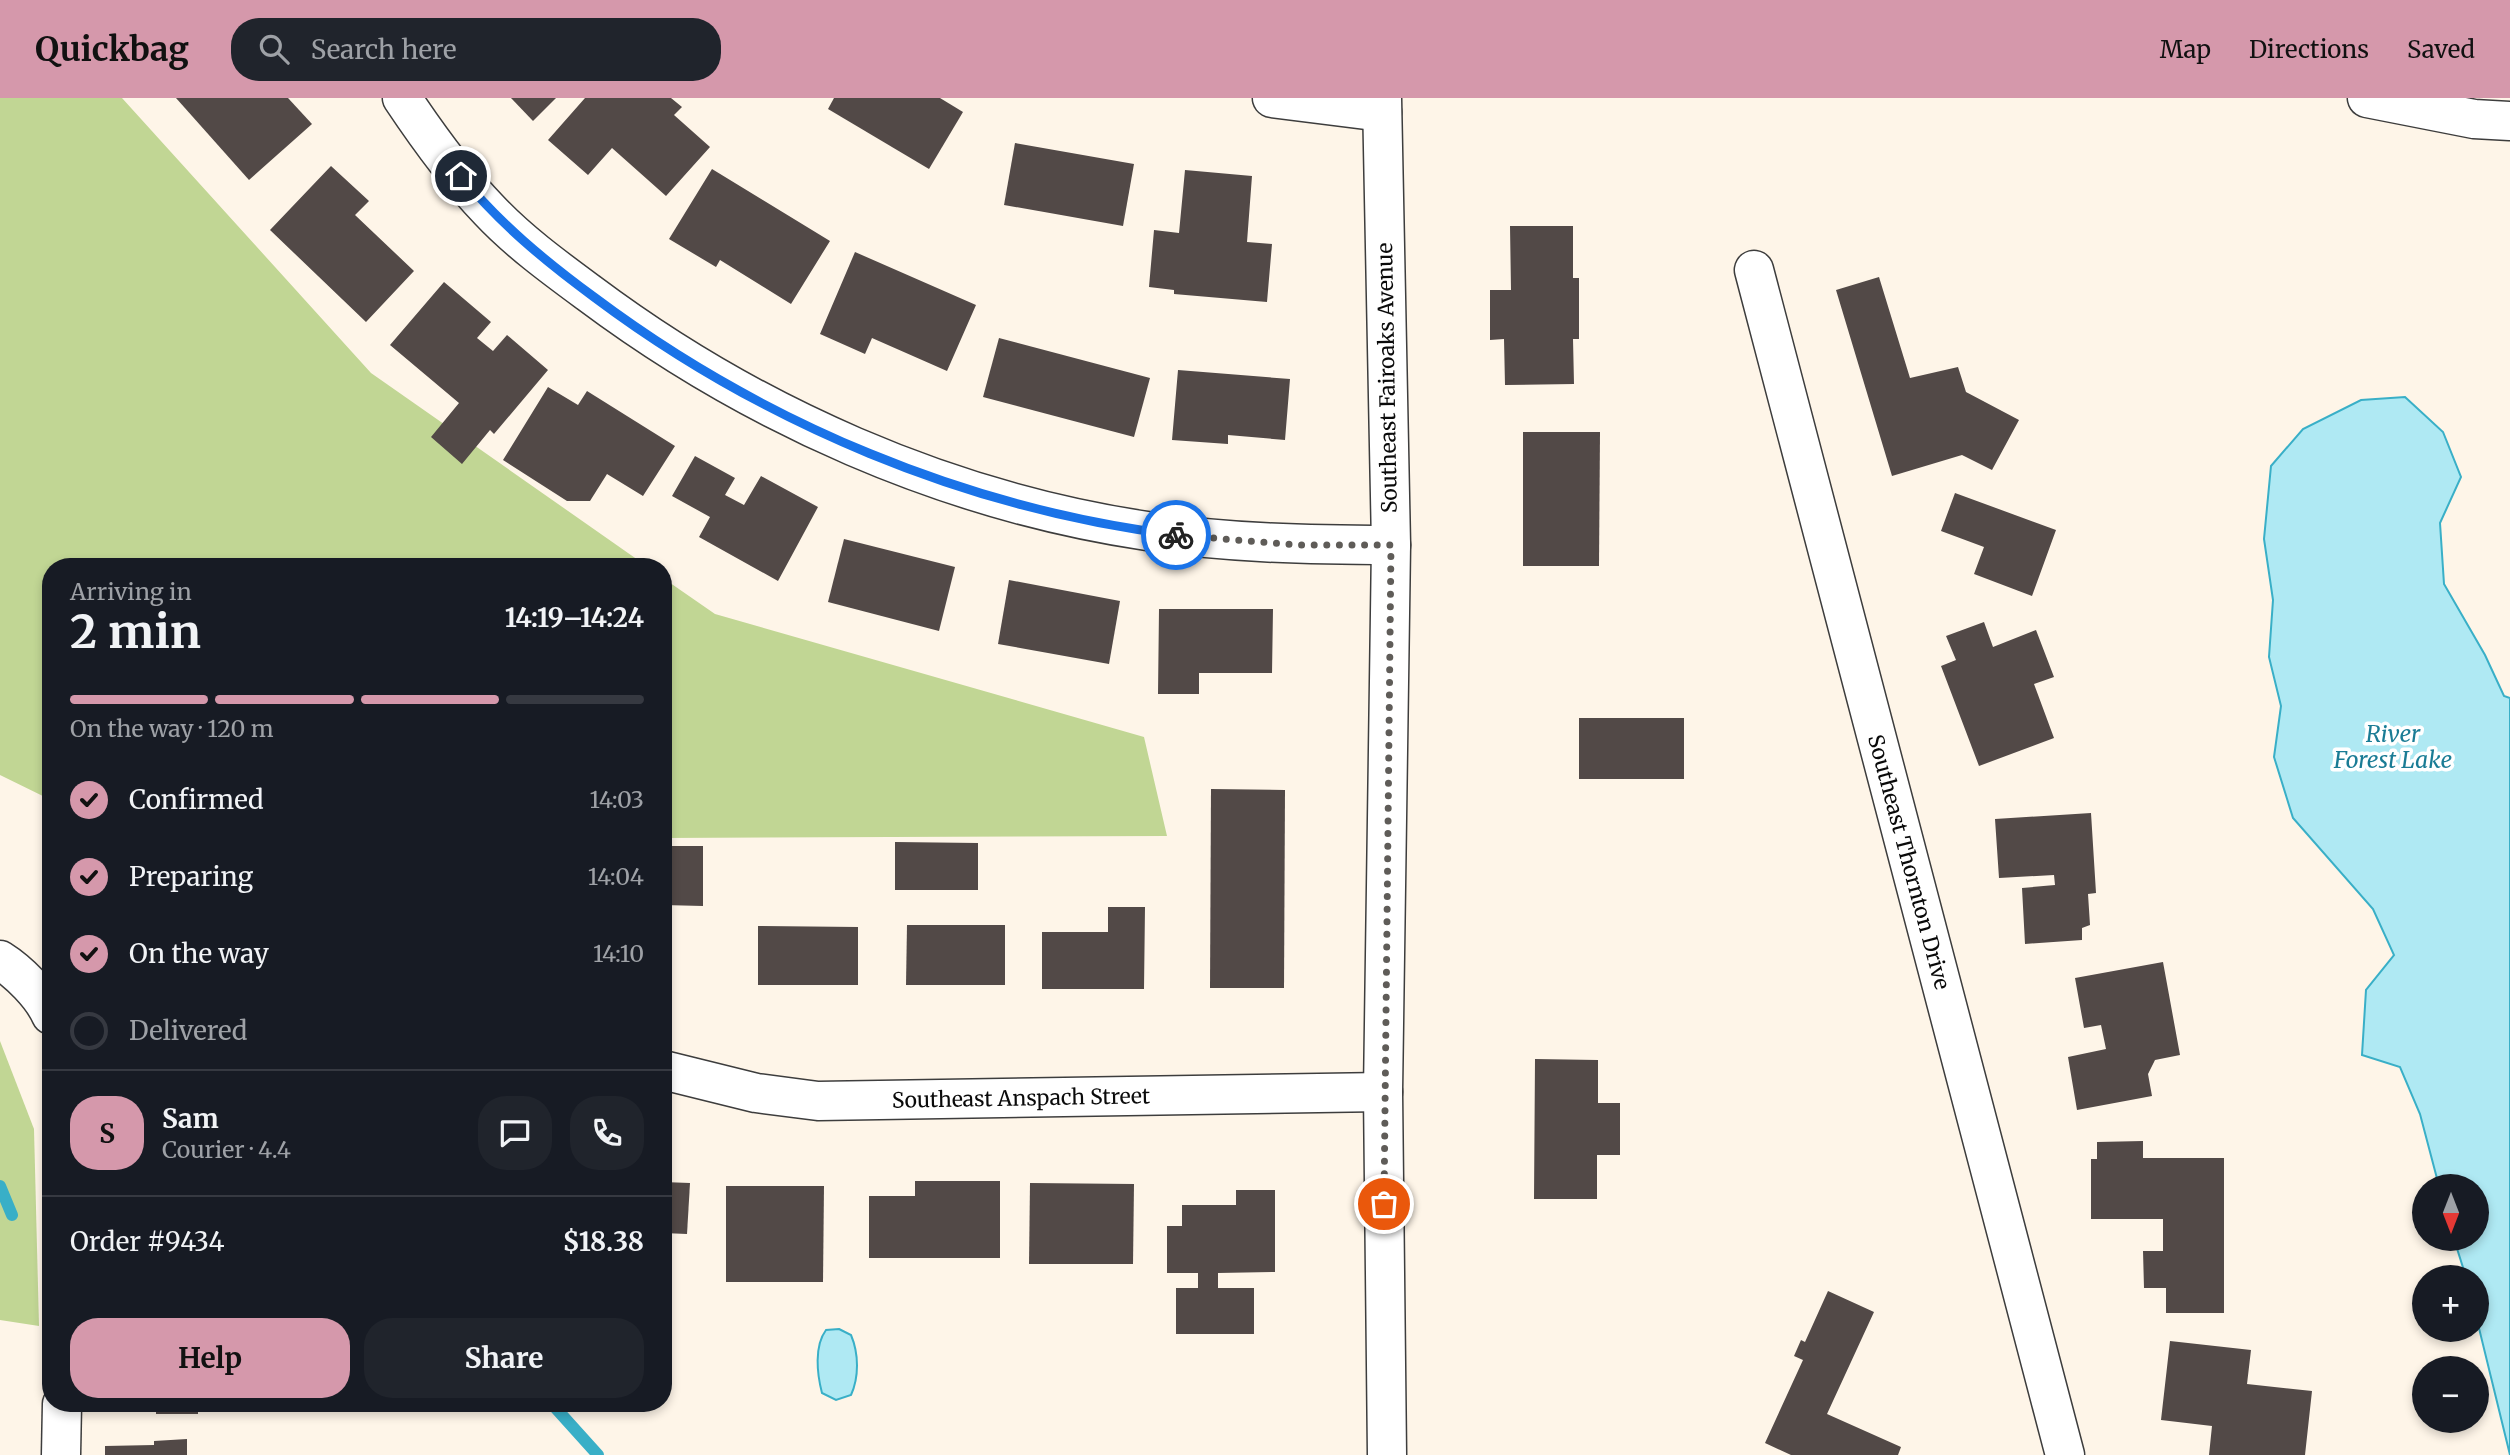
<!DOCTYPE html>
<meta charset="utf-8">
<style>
body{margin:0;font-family:Merriweather,serif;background:#20242c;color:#f1f3f6;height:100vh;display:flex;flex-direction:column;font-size:26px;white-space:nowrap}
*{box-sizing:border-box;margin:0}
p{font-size:23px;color:#9ea1a6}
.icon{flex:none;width:38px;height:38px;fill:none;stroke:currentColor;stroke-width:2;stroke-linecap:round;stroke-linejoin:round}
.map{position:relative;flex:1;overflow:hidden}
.panel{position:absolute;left:42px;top:460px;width:630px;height:854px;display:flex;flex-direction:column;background:#171b24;border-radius:28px;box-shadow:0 4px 10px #0003}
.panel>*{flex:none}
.needle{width:46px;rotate:180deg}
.buttons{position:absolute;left:2412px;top:1076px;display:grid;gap:14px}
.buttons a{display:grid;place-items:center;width:77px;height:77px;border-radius:50%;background:#171b24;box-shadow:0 4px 10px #0003;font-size:35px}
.pin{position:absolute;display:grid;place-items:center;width:60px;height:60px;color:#fff;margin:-30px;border:4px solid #fff;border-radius:50%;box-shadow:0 2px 7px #0007}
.courier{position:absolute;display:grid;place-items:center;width:70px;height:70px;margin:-35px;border:5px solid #1a73e8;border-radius:50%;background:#fff;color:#222;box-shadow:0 2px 9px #0007}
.overview em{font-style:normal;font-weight:700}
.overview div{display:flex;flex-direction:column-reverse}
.overview{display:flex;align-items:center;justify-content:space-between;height:119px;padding:0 28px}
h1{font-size:46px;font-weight:700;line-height:52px}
.bar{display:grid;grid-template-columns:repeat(4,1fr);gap:10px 7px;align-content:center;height:84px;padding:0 28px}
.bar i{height:9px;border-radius:5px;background:#363941}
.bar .current{background:#d598ab}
.bar p{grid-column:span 4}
.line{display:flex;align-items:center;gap:18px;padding:0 28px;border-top:2px solid #363941}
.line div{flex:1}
.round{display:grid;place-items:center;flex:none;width:74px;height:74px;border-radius:28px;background:#20242c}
ol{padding:0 28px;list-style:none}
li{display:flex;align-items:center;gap:21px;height:77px}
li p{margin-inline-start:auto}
li .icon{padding:7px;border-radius:50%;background:#d598ab;color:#111;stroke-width:4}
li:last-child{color:#9ea1a6}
li i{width:38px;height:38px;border:4px solid #363941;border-radius:50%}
.action{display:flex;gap:14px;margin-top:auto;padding:14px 28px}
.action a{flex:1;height:80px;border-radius:28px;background:#d598ab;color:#111;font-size:28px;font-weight:700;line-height:80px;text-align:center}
.action a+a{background:#20242c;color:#f1f3f6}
header{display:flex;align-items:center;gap:42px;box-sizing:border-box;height:98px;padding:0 35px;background:#d598ab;color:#111}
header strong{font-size:33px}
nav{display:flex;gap:38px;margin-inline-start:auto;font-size:24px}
.search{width:490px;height:63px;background:#20242c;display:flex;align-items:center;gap:18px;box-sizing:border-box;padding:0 24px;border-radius:28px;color:#9ea1a6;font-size:26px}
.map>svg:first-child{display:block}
</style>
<header>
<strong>Quickbag</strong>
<div class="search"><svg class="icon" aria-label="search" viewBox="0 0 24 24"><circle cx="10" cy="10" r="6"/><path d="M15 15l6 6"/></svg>Search here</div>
<nav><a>Map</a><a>Directions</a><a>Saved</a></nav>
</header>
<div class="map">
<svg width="2510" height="1357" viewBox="0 0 2510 1357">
<rect width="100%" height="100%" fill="#fef5e8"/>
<g fill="#c1d694">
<path d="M0,0H122L371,275L648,469H51V702L0,677Z"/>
<path d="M663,480L715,516L1144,639L1167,738L663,740Z"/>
<path d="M0,943L34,1031L39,1228L0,1222Z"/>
</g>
<g fill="#afe9f3" stroke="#39afc7" stroke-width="2">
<path d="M2405,299L2443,334L2461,379L2440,425L2444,486L2485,557L2504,598L2510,600V1357L2476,1218V1180L2466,1179L2454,1141H2476V1088H2439L2420,1016L2400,969L2362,957L2366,892L2394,857L2373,811L2293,720L2274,659L2281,608L2269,559L2273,502L2264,441L2271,368L2303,331L2361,302Z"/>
<path d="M839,1231L851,1237C859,1256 859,1279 851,1297L836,1302L822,1295C817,1276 814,1248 826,1232Z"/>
</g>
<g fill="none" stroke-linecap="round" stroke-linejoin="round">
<g stroke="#39afc7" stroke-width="12">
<path d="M0,1088L12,1117"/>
<path d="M552,1306L598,1357"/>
</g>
</g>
<g fill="#524947">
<path d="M176,0H288L312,26L249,82Z"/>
<path d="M511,0H556L533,23Z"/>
<path d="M585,0H671L682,9L674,17L710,49L666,98L612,50L588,77L548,42Z"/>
<path d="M834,0H940L963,14L929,71L828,11Z"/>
<path d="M1015,45L1134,66L1123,128L1004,107Z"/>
<path d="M331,68L369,103L355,117L414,173L366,224L270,132Z"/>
<path d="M712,71L830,143L791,206L720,162L716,169L669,141Z"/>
<path d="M1185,72L1252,78L1247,144L1272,146L1267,204L1174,196V192L1149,189L1154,132L1179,135Z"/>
<path d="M1510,128H1573V180H1579V241H1573L1574,286L1505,287L1504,241L1490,242V192H1511Z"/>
<path d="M855,154L976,207L947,273L872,240L865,256L820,236Z"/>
<path d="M1879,179L1910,280L1958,269L1966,294L2019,322L1992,372L1962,357L1892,378L1836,192Z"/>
<path d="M444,184L491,224L477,240L493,253L507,237L548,272L494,336L490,332L462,366L431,339L459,305L390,247Z"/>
<path d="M999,240L1150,280L1134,339L983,299Z"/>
<path d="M1178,272L1290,281L1285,342L1228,337V346L1172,342Z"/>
<path d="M548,289L578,307L587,293L675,348L643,398L607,376L590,403H567L503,362Z"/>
<path d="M1523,334H1600L1599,468H1523Z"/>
<path d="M695,358L735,380L725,397L744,407L761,378L818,409L778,483L699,439L710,419L672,398Z"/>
<path d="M1955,395L2056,432L2032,498L1974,476L1984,449L1941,433Z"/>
<path d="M844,441L955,469L939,533L828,504Z"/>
<path d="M1009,482L1120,503L1109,566L998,546Z"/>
<path d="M1159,511H1273L1272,575H1199V596H1158Z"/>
<path d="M1984,524L1993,549L2036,532L2054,579L2034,586L2054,640L1979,668L1941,568L1956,562L1946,538Z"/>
<rect x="1579" y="620" width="105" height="61"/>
<path d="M1211,691L1285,692L1284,890H1210Z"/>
<path d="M2091,715L2096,795L2088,796L2090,827L2082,830V842L2025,846L2022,790L2055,787L2054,777L1999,780L1995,721Z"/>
<path d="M895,744L978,745V792H895Z"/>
<path d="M663,748H703V808L663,807Z"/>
<path d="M1108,809H1145L1144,891H1042V834H1108Z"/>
<path d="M907,827H1005V887H906Z"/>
<path d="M758,828L858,829V887H758Z"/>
<path d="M2163,864L2180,957L2155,962L2148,976L2152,998L2077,1012L2068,959L2106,951L2101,927L2084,930L2075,880Z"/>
<path d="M1535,961L1598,962V1005H1620V1057H1597V1101H1534Z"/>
<path d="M2143,1043V1060H2224V1215H2166V1190H2144L2143,1153H2163V1121H2091V1061H2097V1044Z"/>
<path d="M915,1083H1000V1160H869V1098H915Z"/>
<path d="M663,1084L690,1085L687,1136L663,1135Z"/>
<path d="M1030,1085L1134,1086L1133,1166H1029Z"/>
<path d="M726,1088H824L823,1184H726Z"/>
<path d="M1236,1092H1275V1174L1218,1175V1190H1254V1236H1176V1190H1198V1175H1167V1128H1182V1107H1236Z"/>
<path d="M1828,1193L1874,1214L1827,1316L1901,1349L1898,1357H1791L1765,1345L1803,1262L1794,1258L1801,1242L1805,1244Z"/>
<path d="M2170,1243L2251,1252L2247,1286L2312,1293L2305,1357H2209L2212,1328L2161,1322Z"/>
<rect x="156" y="1306" width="42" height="10"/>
<path d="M187,1341V1357H105V1348L154,1347V1343Z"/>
</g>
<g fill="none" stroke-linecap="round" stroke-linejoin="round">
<defs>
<g id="minor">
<path d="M402,0C428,39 456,78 489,112C518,143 555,170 589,195C752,317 946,403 1147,433C1228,445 1309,447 1391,447"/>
<path d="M1272,0L1382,14"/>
<path d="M1382,0L1391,447L1383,994L1387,1357"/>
<path d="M2367,0L2474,21L2510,23"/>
<path d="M1754,172L2065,1357"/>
<path d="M0,862C19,874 42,897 51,917"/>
<path d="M663,972L756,995L818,1003L1383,994"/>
<path d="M61,1357L62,1306"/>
</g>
</defs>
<use href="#minor" stroke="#3d3d3d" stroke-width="41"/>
<use href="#minor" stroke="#fff" stroke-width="38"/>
</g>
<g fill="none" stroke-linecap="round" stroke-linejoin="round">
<path stroke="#5f5c58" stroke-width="7" stroke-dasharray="0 12.6" d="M1176,437L1297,447H1391L1384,1106"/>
<path stroke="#1a73e8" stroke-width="9" d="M461,78C499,125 545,163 594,199C762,325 967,411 1176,437"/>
</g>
<g text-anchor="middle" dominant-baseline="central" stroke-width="7" stroke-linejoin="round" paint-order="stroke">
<g font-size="21" fill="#0a0a0a" stroke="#fff">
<text transform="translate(1387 280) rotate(-91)">Southeast Fairoaks Avenue</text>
<text transform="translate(1909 764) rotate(75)">Southeast Thornton Drive</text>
<text transform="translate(1021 1000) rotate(-1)">Southeast Anspach Street</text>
</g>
<g font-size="23" font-style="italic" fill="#1a7c95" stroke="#fff">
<text x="2393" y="635">River<tspan x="2393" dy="26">Forest Lake</tspan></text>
</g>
</g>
</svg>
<div class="buttons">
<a><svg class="needle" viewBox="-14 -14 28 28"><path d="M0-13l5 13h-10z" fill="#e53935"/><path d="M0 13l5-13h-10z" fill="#9ea1a6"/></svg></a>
<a>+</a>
<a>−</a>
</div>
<div class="pin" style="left:1384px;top:1106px;background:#ea580c"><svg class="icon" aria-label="bag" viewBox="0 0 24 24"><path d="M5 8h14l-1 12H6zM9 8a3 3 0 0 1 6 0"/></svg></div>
<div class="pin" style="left:461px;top:78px;background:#1f2937"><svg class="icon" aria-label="home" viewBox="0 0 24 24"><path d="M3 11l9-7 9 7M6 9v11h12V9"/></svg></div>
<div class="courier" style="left:1176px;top:437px"><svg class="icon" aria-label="bike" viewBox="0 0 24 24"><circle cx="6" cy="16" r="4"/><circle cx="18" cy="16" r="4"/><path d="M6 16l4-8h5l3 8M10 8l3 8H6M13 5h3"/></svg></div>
<section class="panel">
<div class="overview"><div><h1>2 min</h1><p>Arriving in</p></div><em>14:19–14:24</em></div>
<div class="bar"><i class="current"></i><i class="current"></i><i class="current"></i><i></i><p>On the way · 120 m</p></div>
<ol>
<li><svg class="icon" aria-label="check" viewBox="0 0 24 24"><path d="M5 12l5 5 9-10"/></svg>Confirmed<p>14:03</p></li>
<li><svg class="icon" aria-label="check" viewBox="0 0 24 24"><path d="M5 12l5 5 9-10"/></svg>Preparing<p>14:04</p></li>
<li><svg class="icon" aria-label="check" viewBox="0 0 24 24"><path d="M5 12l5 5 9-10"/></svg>On the way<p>14:10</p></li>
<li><i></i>Delivered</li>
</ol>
<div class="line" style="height:126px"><b class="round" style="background:#d598ab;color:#111">S</b><div><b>Sam</b><p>Courier · 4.4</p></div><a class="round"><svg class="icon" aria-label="chat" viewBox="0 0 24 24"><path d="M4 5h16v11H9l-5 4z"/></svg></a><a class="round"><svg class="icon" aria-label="phone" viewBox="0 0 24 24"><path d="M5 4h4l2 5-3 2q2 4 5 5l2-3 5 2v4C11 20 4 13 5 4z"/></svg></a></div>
<div class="line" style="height:91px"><div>Order #9434</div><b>$18.38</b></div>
<div class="action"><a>Help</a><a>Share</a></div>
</section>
</div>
